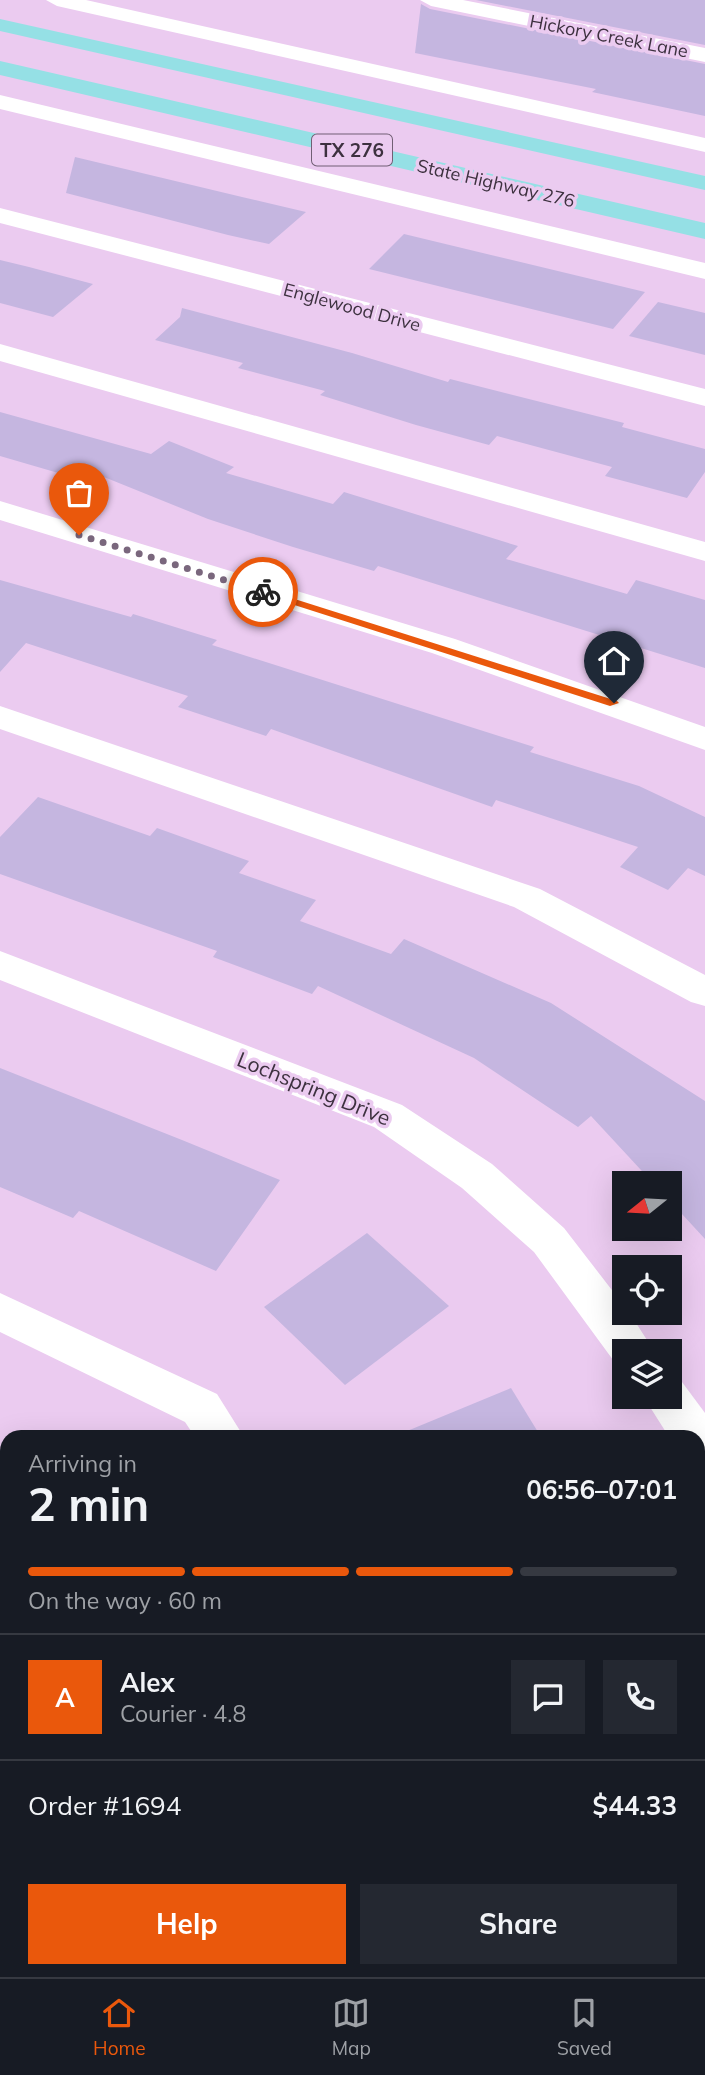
<!DOCTYPE html>
<meta charset="utf-8">
<style>
body{margin:0;font-family:Mulish,sans-serif;background:#242831;color:#f1f3f6;height:100vh;display:flex;flex-direction:column;font-size:26px;white-space:nowrap}
*{box-sizing:border-box;margin:0}
p{font-size:23px;color:#9ea1a6}
.icon{flex:none;width:38px;height:38px;fill:none;stroke:currentColor;stroke-width:2;stroke-linecap:round;stroke-linejoin:round}
.map{position:relative;flex:1;overflow:hidden}
.sheet{position:absolute;left:0px;top:1430px;width:705px;height:548px;display:flex;flex-direction:column;background:#171b24;border-radius:21px 21px 0 0;box-shadow:0 7px 28px #0002}
.sheet>*{flex:none}
.needle{width:46px;rotate:252deg}
.fabs{position:absolute;left:612px;top:1171px;display:grid;gap:14px}
.fabs a{display:grid;place-items:center;width:70px;height:70px;border-radius:0px;background:#171b24;box-shadow:0 7px 28px #0002;font-size:35px}
.pin{position:absolute;display:grid;place-items:center;width:60px;height:60px;color:#fff;margin:-72px -30px;border-radius:50% 50% 50% 0;rotate:-45deg;box-shadow:0 0 7px #0007}
.pin .icon{rotate:45deg}
.courier{position:absolute;display:grid;place-items:center;width:70px;height:70px;margin:-35px;border:5px solid #ea580c;border-radius:50%;background:#fff;color:#222;box-shadow:0 2px 9px #0007}
.head em{font-style:normal;font-weight:700}
.head div{display:flex;flex-direction:column-reverse}
.head{display:flex;align-items:center;justify-content:space-between;height:119px;padding:0 28px}
h1{font-size:46px;font-weight:700;line-height:52px}
.bar{display:grid;grid-template-columns:repeat(4,1fr);gap:10px 7px;align-content:center;height:84px;padding:0 28px}
.bar i{height:9px;border-radius:5px;background:#363941}
.bar .active{background:#ea580c}
.bar p{grid-column:span 4}
.line{display:flex;align-items:center;gap:18px;padding:0 28px;border-top:2px solid #363941}
.line div{flex:1}
.round{display:grid;place-items:center;flex:none;width:74px;height:74px;border-radius:0px;background:#242831}
.action{display:flex;gap:14px;margin-top:auto;padding:14px 28px}
.action a{flex:1;height:80px;border-radius:0px;background:#ea580c;color:#fff;font-size:28px;font-weight:700;line-height:80px;text-align:center}
.action a+a{background:#242831;color:#f1f3f6}
.menu{display:flex;justify-content:space-around;align-items:center;height:98px;border-top:2px solid #363941;background:#171b24;font-size:19px;color:#9ea1a6}
.menu a{display:grid;justify-items:center;gap:4px}
.menu .active{color:#ea580c}
.map>svg:first-child{display:block}
</style>
<div class="map">
<svg width="705" height="1977" viewBox="0 0 705 1977">
<rect width="100%" height="100%" fill="#ebcbf0"/>
<g fill="#c5b6e0">
<path d="M476,0H705V45Z"/>
<path d="M421,4L430,9L705,64V116L592,92L596,89L415,53Z"/>
<path d="M75,157L242,197L306,212L269,244L228,235L66,193Z"/>
<path d="M404,234L491,255L645,292L613,329L369,269Z"/>
<path d="M0,260L29,267L93,284L53,317L0,303Z"/>
<path d="M658,302L705,313V355L629,336Z"/>
<path d="M182,308L352,353L448,382L450,379L624,423L622,427L705,449V472L687,498L605,476L612,467L497,436L489,445L416,425L320,395L325,391L238,368L243,363L155,340L180,317Z"/>
<path d="M0,412L151,454L169,441L234,467L226,473L333,504L344,492L518,546L506,559L627,594L636,580L705,600V668L378,566L374,571L293,547L208,519L104,477L96,484L0,456Z"/>
<path d="M0,580L131,617L133,614L217,640L212,645L534,747L530,752L639,786L705,817V876L688,868L668,890L620,867L638,847L496,800L492,807L271,729L266,736L178,707L188,696L26,643L0,672Z"/>
<path d="M38,797L150,836L157,828L249,861L239,873L316,900L300,921L391,954L404,939L551,1003L705,1101V1239L670,1201V1183H653L591,1116L578,1127L474,1058L318,986L312,994L213,957L217,951L0,874V837Z"/>
<path d="M0,1068L182,1140L280,1180L216,1271L79,1211L73,1218L0,1187Z"/>
<path d="M367,1233L449,1306L345,1385L264,1307Z"/>
<path d="M511,1388L541,1437H395V1436Z"/>
</g>
<g fill="none" stroke-linecap="round" stroke-linejoin="round">
<g fill="#fff" fill-rule="evenodd">
<path d="M46,0H86L705,138V152L57,6Z"/>
<path d="M420,0H463L705,48V62L431,6Z"/>
<path d="M0,95L705,263V279L0,109Z"/>
<path d="M0,208L705,389V406L0,223Z"/>
<path d="M0,344L705,542V561L0,361Z"/>
<path d="M0,501L455,639L705,727V750L432,653L0,520Z"/>
<path d="M0,706L540,889L705,975V1006L691,1002L514,907L0,729Z"/>
<path d="M0,951L402,1105L492,1164L564,1228L625,1307V1312H629L654,1351H625V1367L616,1364L534,1252L462,1188L374,1127L0,980Z"/>
<path d="M0,1293L217,1394L244,1437H195L185,1422L0,1332Z"/>
<path d="M670,1378L682,1382L705,1413V1454L698,1456V1437H669L643,1396H670Z"/>
<path d="M0,1905L7,1907V1970H45L48,1977H0Z"/>
<path d="M571,1970H631L634,1977H574Z"/>
</g>
<g fill="#95e0e5" fill-rule="evenodd">
<path d="M0,19L705,176V190L0,31Z"/>
<path d="M0,61L705,223V239L0,75Z"/>
</g>
</g>
<path fill="#ea580c" d="M263,589L617,701L619,703L610,706L260,594Z"/>
<g fill="none" stroke-linecap="round" stroke-linejoin="round">
<path stroke="#7a677d" stroke-width="7" stroke-dasharray="0 12.6" d="M79,535L263,592"/>
</g>
<g text-anchor="middle" dominant-baseline="central" stroke-width="7" stroke-linejoin="round" paint-order="stroke">
<g font-size="18" fill="#3d313f" stroke="#ebcbf0">
<text transform="translate(609 36) rotate(11)">Hickory Creek Lane</text>
<text transform="translate(496 183) rotate(13)">State Highway 276</text>
<text transform="translate(352 307) rotate(15)">Englewood Drive</text>
</g>
<rect fill="#ebcbf0" stroke="#715f74" stroke-width="2" x="312" y="134.5" width="80" height="31" rx="5"/>
<g font-size="19" font-weight="bold" fill="#3d313f">
<text x="352" y="150">TX 276</text>
</g>
<g font-size="21" fill="#3d313f" stroke="#ebcbf0">
<text transform="translate(314 1088) rotate(22)">Lochspring Drive</text>
</g>
</g>
</svg>
<div class="fabs">
<a><svg class="needle" viewBox="-14 -14 28 28"><path d="M0-13l5 13h-10z" fill="#e53935"/><path d="M0 13l5-13h-10z" fill="#9ea1a6"/></svg></a>
<a><svg class="icon" aria-label="locate" viewBox="0 0 24 24"><circle cx="12" cy="12" r="6"/><path d="M12 2v4M12 18v4M2 12h4M18 12h4"/></svg></a>
<a><svg class="icon" aria-label="layers" viewBox="0 0 24 24"><path d="M12 4l9 5-9 5-9-5zM3 14l9 5 9-5"/></svg></a>
</div>
<div class="pin" style="left:79px;top:535px;background:#ea580c"><svg class="icon" aria-label="bag" viewBox="0 0 24 24"><path d="M5 8h14l-1 12H6zM9 8a3 3 0 0 1 6 0"/></svg></div>
<div class="pin" style="left:614px;top:703px;background:#1f2937"><svg class="icon" aria-label="home" viewBox="0 0 24 24"><path d="M3 11l9-7 9 7M6 9v11h12V9"/></svg></div>
<div class="courier" style="left:263px;top:592px"><svg class="icon" aria-label="bike" viewBox="0 0 24 24"><circle cx="6" cy="16" r="4"/><circle cx="18" cy="16" r="4"/><path d="M6 16l4-8h5l3 8M10 8l3 8H6M13 5h3"/></svg></div>
<section class="sheet">
<div class="head"><div><h1>2 min</h1><p>Arriving in</p></div><em>06:56–07:01</em></div>
<div class="bar"><i class="active"></i><i class="active"></i><i class="active"></i><i></i><p>On the way · 60 m</p></div>
<div class="line" style="height:126px"><b class="round" style="background:#ea580c;color:#fff">A</b><div><b>Alex</b><p>Courier · 4.8</p></div><a class="round"><svg class="icon" aria-label="chat" viewBox="0 0 24 24"><path d="M4 5h16v11H9l-5 4z"/></svg></a><a class="round"><svg class="icon" aria-label="phone" viewBox="0 0 24 24"><path d="M5 4h4l2 5-3 2q2 4 5 5l2-3 5 2v4C11 20 4 13 5 4z"/></svg></a></div>
<div class="line" style="height:91px"><div>Order #1694</div><b>$44.33</b></div>
<div class="action"><a>Help</a><a>Share</a></div>
</section>
</div>
<nav class="menu">
<a class="active"><svg class="icon" aria-label="home" viewBox="0 0 24 24"><path d="M3 11l9-7 9 7M6 9v11h12V9"/></svg>Home</a>
<a><svg class="icon" aria-label="map" viewBox="0 0 24 24"><path d="M3 6l6-2 6 2 6-2v14l-6 2-6-2-6 2zM9 4v14M15 6v14"/></svg>Map</a>
<a><svg class="icon" aria-label="saved" viewBox="0 0 24 24"><path d="M7 4h10v16l-5-4-5 4z"/></svg>Saved</a>
</nav>
